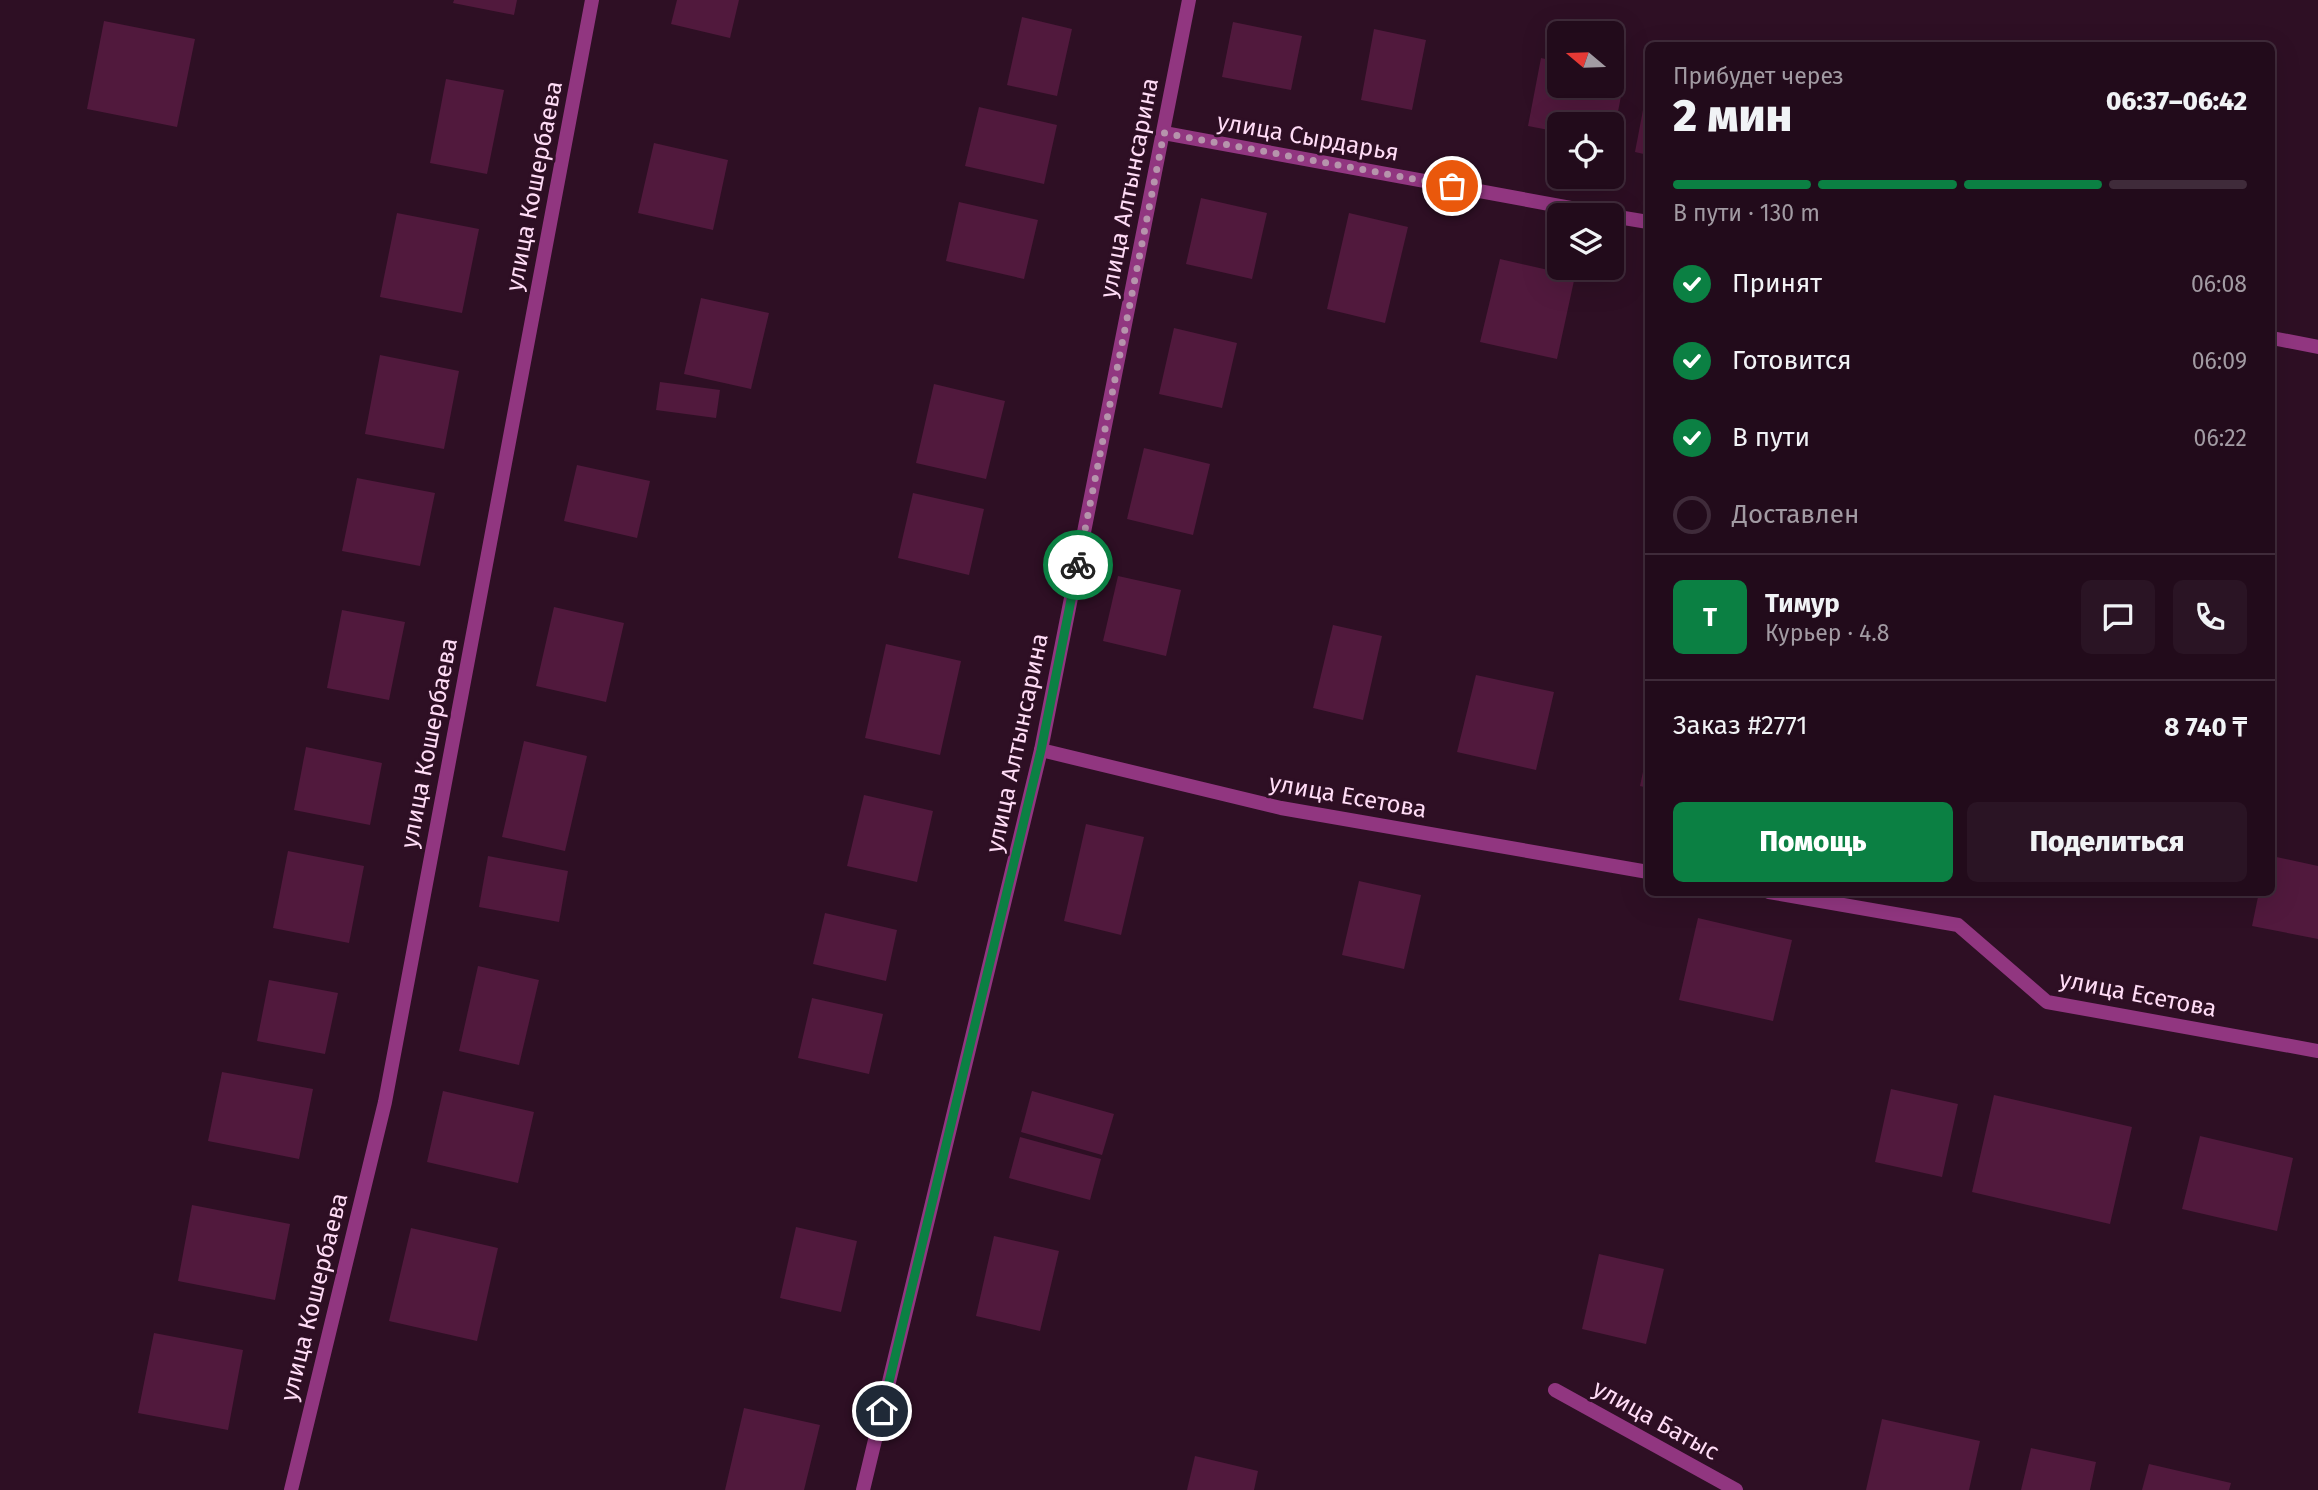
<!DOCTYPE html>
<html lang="ru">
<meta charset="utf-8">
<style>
body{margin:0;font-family:"Fira Sans",sans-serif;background:#2a1424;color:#f1f3f6;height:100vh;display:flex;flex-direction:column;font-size:26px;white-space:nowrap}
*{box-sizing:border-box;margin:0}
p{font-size:23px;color:#a29ba3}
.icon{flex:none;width:38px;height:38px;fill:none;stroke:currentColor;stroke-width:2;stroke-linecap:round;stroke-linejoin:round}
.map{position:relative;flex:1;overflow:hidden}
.panel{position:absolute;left:1645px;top:42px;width:630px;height:854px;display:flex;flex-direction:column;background:#220b1b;border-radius:10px;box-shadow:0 7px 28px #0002,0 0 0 2px #3f2b3a}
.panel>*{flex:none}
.needle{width:46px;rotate:289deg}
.fabs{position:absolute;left:1547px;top:21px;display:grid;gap:14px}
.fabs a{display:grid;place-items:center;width:77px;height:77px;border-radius:10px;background:#220b1b;box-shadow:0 7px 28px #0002,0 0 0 2px #3f2b3a;font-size:35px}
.pin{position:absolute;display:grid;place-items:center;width:60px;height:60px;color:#fff;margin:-30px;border:4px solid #fff;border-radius:50%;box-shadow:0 2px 7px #0007}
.courier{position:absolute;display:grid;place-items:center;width:70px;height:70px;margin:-35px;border:5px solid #0b8043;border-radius:50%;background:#fff;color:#222;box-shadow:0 2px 9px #0007}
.summary em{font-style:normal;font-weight:800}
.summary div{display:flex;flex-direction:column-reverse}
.summary{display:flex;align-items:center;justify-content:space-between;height:119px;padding:0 28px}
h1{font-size:46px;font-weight:800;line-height:52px}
.bar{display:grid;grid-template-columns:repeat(4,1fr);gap:10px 7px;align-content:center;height:84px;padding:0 28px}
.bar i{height:9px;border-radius:5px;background:#3f2b3a}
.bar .current{background:#0b8043}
.bar p{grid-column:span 4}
.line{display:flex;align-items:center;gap:18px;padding:0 28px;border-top:2px solid #3f2b3a}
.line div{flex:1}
.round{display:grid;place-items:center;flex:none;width:74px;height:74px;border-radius:10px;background:#2a1424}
ol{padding:0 28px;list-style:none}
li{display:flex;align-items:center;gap:21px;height:77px}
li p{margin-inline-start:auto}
li .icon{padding:7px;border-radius:50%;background:#0b8043;color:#fff;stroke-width:4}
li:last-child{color:#a29ba3}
li i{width:38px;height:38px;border:4px solid #3f2b3a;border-radius:50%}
.action{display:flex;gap:14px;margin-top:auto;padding:14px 28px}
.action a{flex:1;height:80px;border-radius:10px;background:#0b8043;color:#fff;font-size:28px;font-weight:800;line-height:80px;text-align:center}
.action a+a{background:#2a1424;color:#f1f3f6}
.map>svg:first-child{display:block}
</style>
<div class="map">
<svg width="2318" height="1490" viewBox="0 0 2318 1490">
<rect width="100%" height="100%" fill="#2e0f24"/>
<g fill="#51193d">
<path d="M454,0H517L514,15L453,3Z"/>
<path d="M677,0H739L730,38L671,24Z"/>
<path d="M1022,17L1072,29L1057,96L1007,85Z"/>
<path d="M104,21L195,39L177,127L87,109Z"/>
<path d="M1233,22L1302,36L1291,90L1222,77Z"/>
<path d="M1374,29L1426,40L1412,110L1361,100Z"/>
<path d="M1541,58L1559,62V86H1612V72L1625,75L1613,138L1612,124H1559V132L1528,126Z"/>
<path d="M446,79L504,90L487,174L430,163Z"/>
<path d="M1647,89H1648V155L1635,152Z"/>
<path d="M979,107L1057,125L1044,184L965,166Z"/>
<path d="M654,143L728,160L713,230L638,213Z"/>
<path d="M1201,198L1267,213L1252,279L1186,264Z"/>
<path d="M959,202L1038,220L1024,279L946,261Z"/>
<path d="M397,213L479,229L462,313L380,297Z"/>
<path d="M1349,213L1408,227L1385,323L1327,309Z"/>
<path d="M1500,259L1575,276L1557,359L1480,342Z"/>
<path d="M701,298L769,313L751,389L684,374Z"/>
<path d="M1174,328L1237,343L1222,408L1159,394Z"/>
<path d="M380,355L459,371L444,449L365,434Z"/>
<path d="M660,382L720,390L716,418L656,410Z"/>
<path d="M934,384L1005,401L986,479L916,463Z"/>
<path d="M1144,448L1210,464L1193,535L1127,519Z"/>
<path d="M577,465L650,481L637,538L564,521Z"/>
<path d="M357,478L435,493L420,566L342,551Z"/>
<path d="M913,493L984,509L969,575L898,558Z"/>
<path d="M1118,576L1181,590L1166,656L1103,641Z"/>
<path d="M554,607L624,623L606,702L536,686Z"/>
<path d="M342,610L405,622L389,700L327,688Z"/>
<path d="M1333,625L1382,636L1363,720L1313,708Z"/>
<path d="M886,644L961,661L940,755L865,738Z"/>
<path d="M1476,675L1554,692L1536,770L1457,752Z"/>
<path d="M524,741L587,756L565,851L502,837Z"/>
<path d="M306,747L382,763L370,825L294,810Z"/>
<path d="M1647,753H1648V788L1640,786Z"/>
<path d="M864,795L933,811L917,882L847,866Z"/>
<path d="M1086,824L1144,837L1121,935L1064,921Z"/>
<path d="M288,851L364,866L349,943L273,928Z"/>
<path d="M488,856L568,871L559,922L479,907Z"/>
<path d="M2272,856L2318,866V939L2252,926L2259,892H2272Z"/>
<path d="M1359,881L1421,895L1404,969L1342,955Z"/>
<path d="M825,913L897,930L886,981L813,964Z"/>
<path d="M1698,918L1792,940L1773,1021L1679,1000Z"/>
<path d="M478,966L539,980L519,1065L459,1051Z"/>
<path d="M269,980L338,993L325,1054L257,1041Z"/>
<path d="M812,998L883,1014L869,1074L798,1058Z"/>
<path d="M222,1072L313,1089L299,1159L208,1141Z"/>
<path d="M1891,1089L1958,1104L1942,1177L1875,1162Z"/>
<path d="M443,1091L534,1112L518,1183L427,1162Z"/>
<path d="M1032,1091L1114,1114L1102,1155L1021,1132Z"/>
<path d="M1994,1095L2132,1127L2110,1224L1972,1192Z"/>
<path d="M2200,1136L2293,1158L2277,1231L2182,1209Z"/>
<path d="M1020,1137L1101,1159L1090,1200L1009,1178Z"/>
<path d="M192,1205L290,1224L275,1300L178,1281Z"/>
<path d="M796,1227L857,1241L841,1312L780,1298Z"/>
<path d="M411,1228L498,1248L477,1341L389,1321Z"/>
<path d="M994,1236L1059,1251L1040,1331L976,1316Z"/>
<path d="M1599,1254L1664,1269L1646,1344L1582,1329Z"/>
<path d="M154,1333L243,1350L228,1430L138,1413Z"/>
<path d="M744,1408L820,1425L804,1490H725Z"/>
<path d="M1882,1419L1980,1441L1969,1490H1866Z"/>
<path d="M2031,1448L2096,1462L2090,1490H2021Z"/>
<path d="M1195,1456L1258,1471L1254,1490H1187Z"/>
<path d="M2149,1464L2231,1483L2229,1490H2142Z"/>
</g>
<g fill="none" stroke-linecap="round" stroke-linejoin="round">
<g stroke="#913680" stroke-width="14">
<path d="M1164,133L1609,215"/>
<path d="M1612,216L1648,222"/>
<path d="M2272,338L2318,347"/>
<path d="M1041,750L1281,808L1648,872"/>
<path d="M1769,892L1958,925L2047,1002L2318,1051"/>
<path d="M1555,1390L1736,1490"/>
<path d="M291,1490L385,1102L592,0"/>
<path d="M863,1490L1041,750L1189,0"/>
</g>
</g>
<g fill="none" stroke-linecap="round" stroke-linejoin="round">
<path stroke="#b694ac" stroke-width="7" stroke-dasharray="0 12.6" d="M1078,565L1164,133L1452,186"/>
<path stroke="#0b8043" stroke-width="9" d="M882,1411L1041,750L1078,565"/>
</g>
<g text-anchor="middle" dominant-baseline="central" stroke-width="6" stroke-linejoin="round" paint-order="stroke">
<g font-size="24" fill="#ffdcf6" stroke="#2e0f24">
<text transform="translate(1308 137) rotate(10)">улица Сырдарья</text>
<text transform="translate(534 186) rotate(-79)">улица Кошербаева</text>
<text transform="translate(1129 188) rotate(-79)">улица Алтынсарина</text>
<text transform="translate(429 743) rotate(-79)">улица Кошербаева</text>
<text transform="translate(1017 743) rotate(-78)">улица Алтынсарина</text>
<text transform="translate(1348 796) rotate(10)">улица Есетова</text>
<text transform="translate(2138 994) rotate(11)">улица Есетова</text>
<text transform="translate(314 1297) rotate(-76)">улица Кошербаева</text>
<text transform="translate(1656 1420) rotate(29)">улица Батыс</text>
</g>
</g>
</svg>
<div class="fabs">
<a><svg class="needle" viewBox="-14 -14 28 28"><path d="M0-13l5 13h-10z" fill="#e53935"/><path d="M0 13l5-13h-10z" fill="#a29ba3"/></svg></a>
<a><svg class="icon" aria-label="locate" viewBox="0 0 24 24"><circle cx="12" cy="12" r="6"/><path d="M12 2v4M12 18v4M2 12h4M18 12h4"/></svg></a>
<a><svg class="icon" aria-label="layers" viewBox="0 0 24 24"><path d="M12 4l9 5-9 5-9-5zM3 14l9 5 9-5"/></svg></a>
</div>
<div class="pin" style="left:1452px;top:186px;background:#ea580c"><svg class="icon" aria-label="bag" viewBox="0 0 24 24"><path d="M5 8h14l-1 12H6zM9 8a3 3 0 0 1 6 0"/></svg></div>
<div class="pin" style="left:882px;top:1411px;background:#1f2937"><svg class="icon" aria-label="home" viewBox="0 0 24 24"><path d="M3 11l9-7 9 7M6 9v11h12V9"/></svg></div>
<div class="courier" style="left:1078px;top:565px"><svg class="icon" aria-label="bike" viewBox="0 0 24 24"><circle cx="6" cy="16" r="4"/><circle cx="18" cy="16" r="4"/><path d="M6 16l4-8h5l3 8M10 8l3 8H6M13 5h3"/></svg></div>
<section class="panel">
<div class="summary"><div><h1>2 мин</h1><p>Прибудет через</p></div><em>06:37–06:42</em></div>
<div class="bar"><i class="current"></i><i class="current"></i><i class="current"></i><i></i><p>В пути · 130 m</p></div>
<ol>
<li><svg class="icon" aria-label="check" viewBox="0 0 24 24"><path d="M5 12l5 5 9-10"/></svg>Принят<p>06:08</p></li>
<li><svg class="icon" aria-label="check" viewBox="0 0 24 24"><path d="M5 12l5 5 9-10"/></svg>Готовится<p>06:09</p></li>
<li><svg class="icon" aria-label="check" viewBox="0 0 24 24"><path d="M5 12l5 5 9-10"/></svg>В пути<p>06:22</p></li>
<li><i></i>Доставлен</li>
</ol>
<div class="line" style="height:126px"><b class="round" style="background:#0b8043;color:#fff">Т</b><div><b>Тимур</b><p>Курьер · 4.8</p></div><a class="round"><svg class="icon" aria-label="chat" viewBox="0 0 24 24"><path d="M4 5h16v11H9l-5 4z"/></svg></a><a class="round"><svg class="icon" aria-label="phone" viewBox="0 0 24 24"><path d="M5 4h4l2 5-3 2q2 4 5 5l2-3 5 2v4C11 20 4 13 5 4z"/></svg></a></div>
<div class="line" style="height:91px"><div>Заказ #2771</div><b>8 740 ₸</b></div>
<div class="action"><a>Помощь</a><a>Поделиться</a></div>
</section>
</div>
